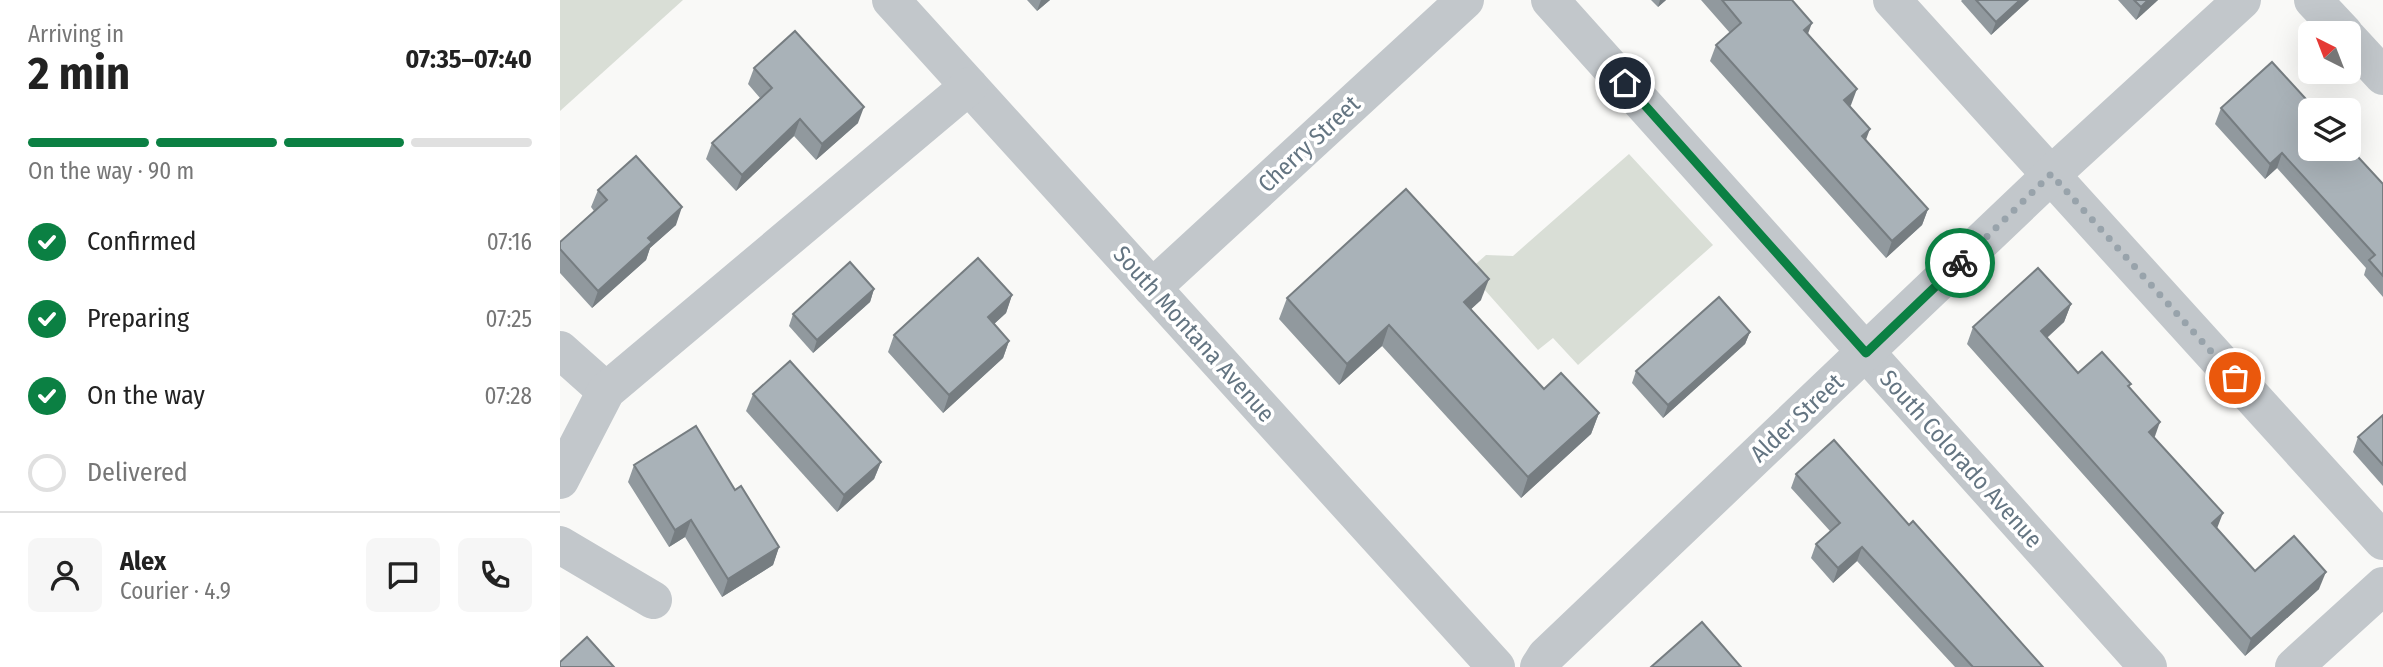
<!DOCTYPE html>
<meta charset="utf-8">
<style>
body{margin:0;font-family:"Fira Sans Condensed",sans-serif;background:#f6f6f6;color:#222;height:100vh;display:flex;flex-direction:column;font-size:26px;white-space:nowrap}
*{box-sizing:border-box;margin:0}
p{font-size:23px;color:#767676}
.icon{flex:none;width:38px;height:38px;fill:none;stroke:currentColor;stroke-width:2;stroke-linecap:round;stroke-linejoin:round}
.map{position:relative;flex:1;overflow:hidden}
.panel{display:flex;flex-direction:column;background:#fff;width:560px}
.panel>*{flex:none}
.needle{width:46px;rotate:318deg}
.tools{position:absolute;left:1738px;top:21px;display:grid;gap:14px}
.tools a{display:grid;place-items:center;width:63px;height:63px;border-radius:10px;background:#fff;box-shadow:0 7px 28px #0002;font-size:35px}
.pin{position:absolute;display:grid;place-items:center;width:60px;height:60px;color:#fff;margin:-30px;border:4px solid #fff;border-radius:50%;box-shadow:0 2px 7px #0007}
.courier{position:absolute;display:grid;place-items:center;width:70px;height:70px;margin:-35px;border:5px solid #0b8043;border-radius:50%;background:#fff;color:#222;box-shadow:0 2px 9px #0007}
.summary em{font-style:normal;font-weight:700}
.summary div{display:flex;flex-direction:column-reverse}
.summary{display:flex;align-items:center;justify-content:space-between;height:119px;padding:0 28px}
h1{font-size:46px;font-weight:700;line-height:52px}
.bar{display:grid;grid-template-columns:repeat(4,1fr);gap:10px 7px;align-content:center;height:84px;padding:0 28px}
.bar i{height:9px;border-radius:5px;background:#e0e0e0}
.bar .on{background:#0b8043}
.bar p{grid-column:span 4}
.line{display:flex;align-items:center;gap:18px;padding:0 28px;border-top:2px solid #e0e0e0}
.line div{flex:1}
.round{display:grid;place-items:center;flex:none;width:74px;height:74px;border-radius:10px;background:#f6f6f6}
ol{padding:0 28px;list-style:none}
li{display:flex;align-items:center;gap:21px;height:77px}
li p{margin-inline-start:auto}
li .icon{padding:7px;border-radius:50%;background:#0b8043;color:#fff;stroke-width:4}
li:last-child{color:#767676}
li i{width:38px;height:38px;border:4px solid #e0e0e0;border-radius:50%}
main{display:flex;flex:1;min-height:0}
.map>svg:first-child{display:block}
</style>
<main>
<section class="panel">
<div class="summary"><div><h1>2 min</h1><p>Arriving in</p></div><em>07:35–07:40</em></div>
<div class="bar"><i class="on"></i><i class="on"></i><i class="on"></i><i></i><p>On the way · 90 m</p></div>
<ol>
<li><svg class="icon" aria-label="check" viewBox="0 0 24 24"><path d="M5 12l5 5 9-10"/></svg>Confirmed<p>07:16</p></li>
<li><svg class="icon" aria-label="check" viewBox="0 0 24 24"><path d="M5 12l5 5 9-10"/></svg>Preparing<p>07:25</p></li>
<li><svg class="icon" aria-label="check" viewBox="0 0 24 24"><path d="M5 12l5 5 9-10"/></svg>On the way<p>07:28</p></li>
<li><i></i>Delivered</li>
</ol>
<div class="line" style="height:126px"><a class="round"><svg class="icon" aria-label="person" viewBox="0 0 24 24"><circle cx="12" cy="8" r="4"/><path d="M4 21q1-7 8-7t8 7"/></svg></a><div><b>Alex</b><p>Courier · 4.9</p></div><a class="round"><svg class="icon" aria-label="chat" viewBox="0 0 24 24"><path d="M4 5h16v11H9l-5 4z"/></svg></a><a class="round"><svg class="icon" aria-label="phone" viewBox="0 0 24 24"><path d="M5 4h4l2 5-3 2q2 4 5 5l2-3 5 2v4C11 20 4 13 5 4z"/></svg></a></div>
</section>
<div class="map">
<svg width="1823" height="667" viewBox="0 0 1823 667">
<rect width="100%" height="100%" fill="#f9f9f7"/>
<g fill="#d9ded6">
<path d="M0,0H123L0,111Z"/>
<path d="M1069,154L1153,245L1018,365L993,338L978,350L908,271L926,255L953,256Z"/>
</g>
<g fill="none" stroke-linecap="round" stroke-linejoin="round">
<g stroke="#c2c7cb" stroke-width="38">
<path d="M331,0L936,667"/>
<path d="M990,0L1588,667"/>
<path d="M1332,0L1823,541"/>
<path d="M1753,0L1784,33"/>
<path d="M1788,38L1823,76"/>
<path d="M592,288L905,0"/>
<path d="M0,350L46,391"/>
<path d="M0,480L46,391L409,86"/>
<path d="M0,545L93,600"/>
<path d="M979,667L986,656L1491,175L1682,0"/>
<path d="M1734,667L1823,586"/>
</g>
</g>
<g fill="#91999e">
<path d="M467,0H490L477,11Z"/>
<path d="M1091,0H1106L1098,7Z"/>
<path d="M1141,0H1232L1248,34L1291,105L1290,106L1306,141L1368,209L1362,225L1326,258L1150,61L1156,45L1170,33Z"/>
<path d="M1402,0H1469L1431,35L1401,1Z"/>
<path d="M1558,0H1598L1576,20Z"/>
<path d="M194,68L298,123L256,160L234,136L176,191L146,159L152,143L200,98L188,84Z"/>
<path d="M1661,108L1823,184V297L1804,275L1806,268L1717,168L1705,179L1655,124Z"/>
<path d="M38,190L116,225L90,248L86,260L32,308L0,273V242L34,211L31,207Z"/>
<path d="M314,289L310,302L253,353L229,326L233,314Z"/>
<path d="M452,295L446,313L434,324L449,341L443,358L383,413L328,352L334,335Z"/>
<path d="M727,298L921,300L911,309L984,389L1039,413L1031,434L961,498L822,346L779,385L719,319Z"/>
<path d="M1511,304L1504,322L1487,338L1518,373L1569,387L1594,437L1657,529L1695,571L1759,589L1685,656L1407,344L1413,327Z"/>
<path d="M1190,332L1185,344L1103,418L1072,383L1076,371Z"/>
<path d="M193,394L321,462L314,479L277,512L186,411Z"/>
<path d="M1823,415V486L1793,452L1798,437Z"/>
<path d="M74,465L175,490L219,547L213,565L162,597L125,537L109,547L68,482Z"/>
<path d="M1236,474L1349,525L1483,667H1395L1297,561L1273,583L1251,558L1256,544L1270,531L1231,488Z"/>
</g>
<g fill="#767d81">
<path d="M481,0H490L477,11Z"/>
<path d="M1100,0H1106L1098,7Z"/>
<path d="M1460,0H1469L1431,35L1436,22Z"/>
<path d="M1588,0H1598L1576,20L1581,7Z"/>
<path d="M1252,23L1246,39L1244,30Z"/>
<path d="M1297,89L1291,105L1278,116L1284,100Z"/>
<path d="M304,107L298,123L256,160L262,144Z"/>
<path d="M240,119L234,136L176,191L182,175Z"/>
<path d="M1310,129L1304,145L1302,136Z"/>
<path d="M1722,153L1717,168L1705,179L1710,164Z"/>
<path d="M122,207L116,225L90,248L86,260L32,308L38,291L88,238Z"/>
<path d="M1368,209L1362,225L1326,258L1332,241Z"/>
<path d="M929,279L921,300L896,323L904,302Z"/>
<path d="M314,289L310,302L253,353L257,340Z"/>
<path d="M452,295L446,313L422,335L428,317Z"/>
<path d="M1511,304L1504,322L1474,349L1481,331Z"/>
<path d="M829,325L822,346L779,385L787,364Z"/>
<path d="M1190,332L1185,344L1103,418L1108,405Z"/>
<path d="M449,341L443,358L383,413L389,395Z"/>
<path d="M1039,413L1031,434L961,498L968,477Z"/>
<path d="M1600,422L1594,439L1589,432Z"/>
<path d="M321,462L314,479L277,512L284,495Z"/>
<path d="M1663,513L1656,531L1652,523Z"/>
<path d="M131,520L125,537L109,547L115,530Z"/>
<path d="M219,547L213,565L162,597L168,579Z"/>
<path d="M1302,547L1297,561L1273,583L1278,568Z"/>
<path d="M1766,572L1759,589L1685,656L1691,639Z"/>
</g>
<g fill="#a9b2b8" stroke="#767d81" stroke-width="2">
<path d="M1162,0H1232L1252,23L1244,30L1297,89L1284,100L1310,129L1302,136L1368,209L1332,241L1156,45L1181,23Z"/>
<path d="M1416,0H1460L1436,22Z"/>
<path d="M1574,0H1588L1581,7Z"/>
<path d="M235,31L304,107L262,144L240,119L182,175L152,143L212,88L194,68Z"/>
<path d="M1712,62L1756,110H1750V149H1788V146L1823,184V276L1809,260L1815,255L1722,153L1710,164L1661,108Z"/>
<path d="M76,156L122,207L88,238L92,242L38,291L0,249V242L47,200L38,190Z"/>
<path d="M846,189L929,279L904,302L984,389L1001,373L1039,413L968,477L829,325L787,364L727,298Z"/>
<path d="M418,258L452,295L428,317L449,341L389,395L334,335Z"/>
<path d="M290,262L314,289L257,340L233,314Z"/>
<path d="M1478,268L1511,304L1481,331L1518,373L1542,352L1571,384L1568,386L1600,422L1589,432L1663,513L1652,523L1695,571L1734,536L1766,572L1691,639L1413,327Z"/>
<path d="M1159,297L1190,332L1108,405L1076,371Z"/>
<path d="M230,361L321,462L284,495L193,394Z"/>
<path d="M1823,415V465L1798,437Z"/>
<path d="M136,426L175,490L181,486L219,547L168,579L131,520L115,530L74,465Z"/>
<path d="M1274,440L1349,525L1353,521L1483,667H1413L1302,547L1278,568L1256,544L1280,523L1236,474Z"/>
<path d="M1142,622L1181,667H1091Z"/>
<path d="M27,637L54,667H0V662Z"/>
</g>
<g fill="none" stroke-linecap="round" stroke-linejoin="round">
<path stroke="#98a3ab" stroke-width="7" stroke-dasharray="0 12.6" d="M1400,263L1491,174L1675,378"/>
<path stroke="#0b8043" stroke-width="9" d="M1065,83L1306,353L1400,263"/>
</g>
<g text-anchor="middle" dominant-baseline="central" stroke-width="7" stroke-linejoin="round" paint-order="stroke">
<g font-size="24" fill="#647582" stroke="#fff">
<text transform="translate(749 144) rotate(-43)">Cherry Street</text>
<text transform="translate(634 334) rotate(48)">South Montana Avenue</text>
<text transform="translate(1237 418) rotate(-43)">Alder Street</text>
<text transform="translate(1401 459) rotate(48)">South Colorado Avenue</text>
</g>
</g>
</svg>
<div class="tools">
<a><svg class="needle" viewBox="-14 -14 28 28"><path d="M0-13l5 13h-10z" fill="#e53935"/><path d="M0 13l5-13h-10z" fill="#767676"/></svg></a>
<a><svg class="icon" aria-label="layers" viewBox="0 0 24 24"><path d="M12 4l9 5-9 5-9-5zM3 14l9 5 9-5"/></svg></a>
</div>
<div class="pin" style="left:1675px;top:378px;background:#ea580c"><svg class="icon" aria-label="bag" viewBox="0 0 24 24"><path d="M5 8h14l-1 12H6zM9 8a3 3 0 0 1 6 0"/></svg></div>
<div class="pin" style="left:1065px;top:83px;background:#1f2937"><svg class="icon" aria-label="home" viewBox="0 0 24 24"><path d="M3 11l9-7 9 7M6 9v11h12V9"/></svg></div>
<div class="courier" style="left:1400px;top:263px"><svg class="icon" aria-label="bike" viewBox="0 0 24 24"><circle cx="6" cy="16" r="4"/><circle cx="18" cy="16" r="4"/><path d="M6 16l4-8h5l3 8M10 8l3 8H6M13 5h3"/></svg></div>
</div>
</main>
